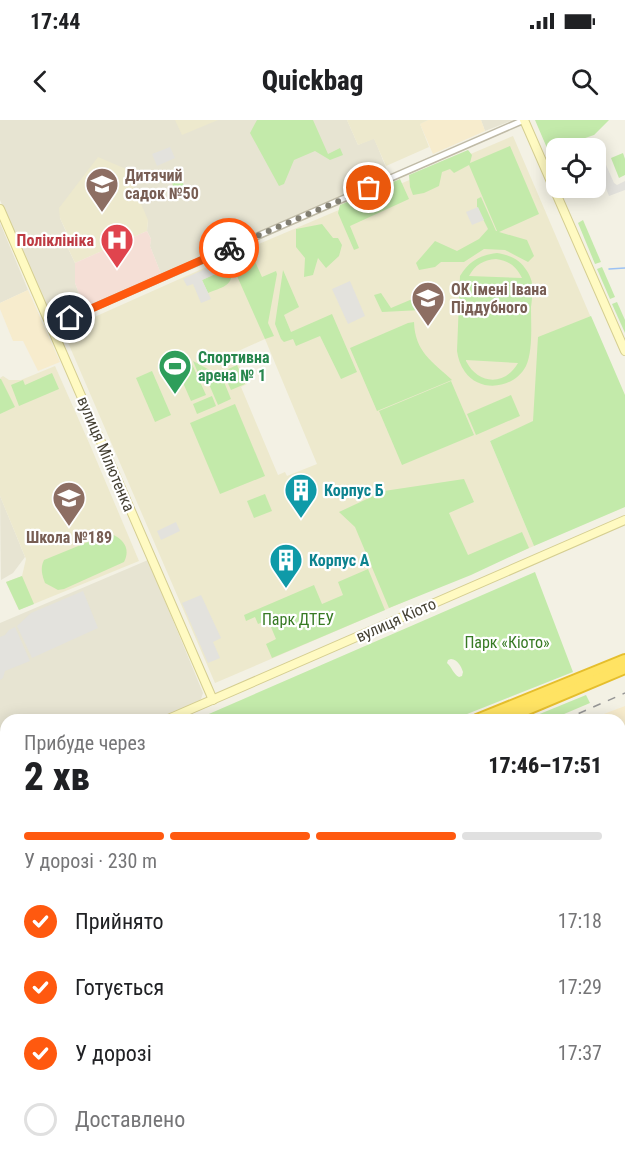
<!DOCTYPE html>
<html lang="uk">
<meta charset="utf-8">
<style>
body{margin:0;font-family:"Roboto Condensed",sans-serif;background:#f2f2f2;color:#202124;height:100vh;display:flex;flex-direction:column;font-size:22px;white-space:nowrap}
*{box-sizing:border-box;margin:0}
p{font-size:20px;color:#757577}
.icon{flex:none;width:33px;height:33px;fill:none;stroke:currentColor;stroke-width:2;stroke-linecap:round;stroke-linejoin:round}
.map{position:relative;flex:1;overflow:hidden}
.details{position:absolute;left:0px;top:594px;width:626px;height:452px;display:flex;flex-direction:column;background:#fff;border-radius:18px 18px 0 0;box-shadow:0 3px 15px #0003}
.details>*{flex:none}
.controls{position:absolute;left:546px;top:18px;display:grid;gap:12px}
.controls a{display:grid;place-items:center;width:60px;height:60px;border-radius:12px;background:#fff;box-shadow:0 3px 15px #0003;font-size:30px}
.pin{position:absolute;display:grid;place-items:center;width:51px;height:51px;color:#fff;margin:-26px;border:3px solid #fff;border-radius:50%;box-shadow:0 2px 6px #0007}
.courier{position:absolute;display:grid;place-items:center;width:60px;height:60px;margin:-30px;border:4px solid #ff590f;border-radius:50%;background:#fff;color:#222;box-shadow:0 2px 8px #0007}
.head em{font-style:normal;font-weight:800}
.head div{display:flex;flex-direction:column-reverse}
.head{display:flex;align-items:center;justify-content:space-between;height:102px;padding:0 24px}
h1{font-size:39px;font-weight:800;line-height:45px}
.bar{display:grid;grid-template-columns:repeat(4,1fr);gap:9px 6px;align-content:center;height:72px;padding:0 24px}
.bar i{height:8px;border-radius:4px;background:#e0e0e0}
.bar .selected{background:#ff590f}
.bar p{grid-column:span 4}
ol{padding:0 24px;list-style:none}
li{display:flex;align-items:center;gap:18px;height:66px}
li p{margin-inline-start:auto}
li .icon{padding:6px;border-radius:50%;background:#ff590f;color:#fff;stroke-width:4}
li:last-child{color:#757577}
li i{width:33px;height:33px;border:3px solid #e0e0e0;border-radius:50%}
.status{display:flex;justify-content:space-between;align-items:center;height:42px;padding:0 30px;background:#fff;direction:ltr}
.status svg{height:16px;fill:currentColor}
header{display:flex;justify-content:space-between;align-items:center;height:78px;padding:0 24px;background:#fff;font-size:27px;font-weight:800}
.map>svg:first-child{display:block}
</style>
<div class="status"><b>17:44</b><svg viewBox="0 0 49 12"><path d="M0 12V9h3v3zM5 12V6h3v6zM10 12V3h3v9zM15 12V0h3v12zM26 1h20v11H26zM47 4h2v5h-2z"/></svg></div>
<header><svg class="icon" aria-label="back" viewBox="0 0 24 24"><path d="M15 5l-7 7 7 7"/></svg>Quickbag<svg class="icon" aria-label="search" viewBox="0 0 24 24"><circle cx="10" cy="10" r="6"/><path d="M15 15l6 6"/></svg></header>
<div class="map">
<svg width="625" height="1045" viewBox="0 0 625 1045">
<rect width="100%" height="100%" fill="#f3f1e4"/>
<g fill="#e7e4d2">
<path d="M0,0H347L358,25L374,18L389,55L161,154L150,126L151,119L147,111L148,100L60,98L67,114L63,118L75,143V163L84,187L62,196L55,197L49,194L0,80Z"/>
<path d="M481,0H513L485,11Z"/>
<path d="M0,103L28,170L0,183Z"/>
<path d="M0,376L25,437L13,453L1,460Z"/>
<path d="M148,440L203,573L201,579L198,582L157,600H6V665L0,667V503Z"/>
</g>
<g fill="#f7eccd">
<path d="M428,0H481L485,11L433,34L420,4Z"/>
<path d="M28,170L60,242L38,251L23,221H13L0,189V183Z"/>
<path d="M625,586V670L620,673V600H594L593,598Z"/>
<path d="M625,682V772L620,759V684Z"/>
<path d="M620,775L625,788V980L620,982Z"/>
<path d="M0,994L3,1000V1022L6,1030V1040H10L12,1045H0Z"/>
<path d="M91,1040H129L127,1045H91Z"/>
</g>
<path fill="#e5e1d9" d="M412,1040H490H488L490,1045H414Z"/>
<g fill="#ede9cd" fill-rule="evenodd">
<path d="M175,0H218L182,15Z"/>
<path d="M347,0H428L420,4L429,27L386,46L374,19L358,25Z"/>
<path d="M513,16L619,263L490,321L534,426L215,563L63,211L249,128ZM265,219L317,344L287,356L285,352L278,355L241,267L247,264L234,233Z"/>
<path d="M98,37L126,49L148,100L147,111L75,143L63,117L67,113L60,98L59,88Z"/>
<path d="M55,246L90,325L139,441L19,490L6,462L22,456L26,439L0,376V258L3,256L9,260H21Z"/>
</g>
<path fill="#f5dfd6" d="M147,111L151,119L150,126L161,154L84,187L75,163V143Z"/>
<g fill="#c3eaaa" fill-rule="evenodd">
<path d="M257,0H313L328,34L340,28L343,35L330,40L315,31L294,40L284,64L279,66L250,13Z"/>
<path d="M535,0H609L594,15L556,28L555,33L550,35Z"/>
<path d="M510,26L539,94L499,112L527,120L534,136L528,142L505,130L484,129L464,142H441L435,147L419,150L416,143L435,121L457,131L479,119L488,109L477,87V79L481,77L496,111H497L469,45L454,53L450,49L442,52L439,66L424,73L413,75L410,67L409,55L468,30L472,35L470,43Z"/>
<path d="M623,33L625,39V55L619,58L611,38Z"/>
<path d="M178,52L184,66L175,70L169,56Z"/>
<path d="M400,59L409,79L350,106L359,128L354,130L338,93L340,85Z"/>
<path d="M583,100L601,142L595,144L578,103Z"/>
<path d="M322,104L333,118H338L342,125L339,136L326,148L318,138L313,155L304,157L305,138L296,127V109Z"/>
<path d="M249,128L262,157L276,151L277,154L268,203L274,216L265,219L229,138Z"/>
<path d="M497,133C509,135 520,139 527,151C529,154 532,160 532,164C533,171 532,179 531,187C531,204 533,231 526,246C514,269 480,273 465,252C460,245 458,238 457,231L460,156C469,141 480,135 497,133ZM496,139C509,141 516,146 522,158L469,156C475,145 483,140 496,139ZM466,241V240L518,243C505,266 478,265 466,241Z"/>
<path d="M602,147L615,177L610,179L597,149Z"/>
<path d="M224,150L231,153C234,166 217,169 208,173L202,160Z"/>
<path d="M283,150L299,187L284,195L291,212L332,194L357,252L341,259L320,216L296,226L293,219L284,222L281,219L275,204Z"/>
<path d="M441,167V189L382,192L374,175L381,173L391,188Z"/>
<path d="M617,182L625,200V213L612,184Z"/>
<path d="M591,196L625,275V387L534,426L490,321L533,301L538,217Z"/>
<path d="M414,202C415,232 432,241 452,260L377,291L350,228L408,203Z"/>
<path d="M193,241L217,254L201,260Z"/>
<path d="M191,242L206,275L191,281L177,249Z"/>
<path d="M237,245L245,264L231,270L224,255V251Z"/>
<path d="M152,251L171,295L155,302L136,258Z"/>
<path d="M52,253L59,269L19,286L11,265L23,260L25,265Z"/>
<path d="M222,257L231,279L218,285L208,262Z"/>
<path d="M0,259H1L15,287L0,294Z"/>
<path d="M451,261L474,315L402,345L379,291Z"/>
<path d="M511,275L520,296L476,315L467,294Z"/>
<path d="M212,276L216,286L197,294L193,284Z"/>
<path d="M235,284L265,356L220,374L190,303Z"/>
<path d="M464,359L474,382L449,393L468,435L522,412L529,428L471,455L389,488L355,407L339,392L384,371Z"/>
<path d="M265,374L272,391L254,398L247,381Z"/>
<path d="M110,413C123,419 131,428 124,442L64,469L58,470L45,463C42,455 40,448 44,440Z"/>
<path d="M368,449L385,490L272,538L266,524L276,519L268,500L258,504L255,497L246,501L244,495L314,465L322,484L343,475L338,462Z"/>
<path d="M535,452L573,552L452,600H195ZM451,539C458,540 461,546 463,552L462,556L459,557C453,554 452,547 447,543L448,540Z"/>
<path d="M22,456L34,484L19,490L6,462Z"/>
<path d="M586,575L590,583L550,600H525Z"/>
<path d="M6,677V788L0,791V680Z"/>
<path d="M6,823V886L0,889V826Z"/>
<path d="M148,1040H243L245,1045H146Z"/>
<path d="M252,1040H299L300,1043L296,1045H254Z"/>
<path d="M331,1040H373L376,1045H318Z"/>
</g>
<g fill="#e3e2dd">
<path d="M595,20L614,63L617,65L625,61V70L609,76L596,44V28H589L586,22Z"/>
<path d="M170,27L175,38L157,46L152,34Z"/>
<path d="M478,87L484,100L472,105L466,92Z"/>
<path d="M216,144L220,152L202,160L211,179L201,183L193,164L187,166L183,159Z"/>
<path d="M350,161L365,196L348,204L332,169Z"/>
<path d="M176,402L180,411L161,420L157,411Z"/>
<path d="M83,471L98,508L32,538L17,506L31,493Z"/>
<path d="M201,475L221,518L213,522L220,538L208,543L182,483Z"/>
<path d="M15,507L30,541L5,551L3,558L0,560V517L5,515L9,510Z"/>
<path d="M625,975V1045H490L488,1040H620V984L621,983L620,978Z"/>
</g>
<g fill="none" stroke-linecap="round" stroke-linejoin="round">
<path stroke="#9cc2f4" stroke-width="1.5" d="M609,149L625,148"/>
<defs>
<g id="street">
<path d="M51,206L524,0"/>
<path d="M620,768L625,781"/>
<path d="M0,946L6,943"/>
</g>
<g id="secondary">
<path d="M524,0L625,231"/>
<path d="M0,89L213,580"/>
<path d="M166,600L625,400"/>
<path d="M0,672L6,669"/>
<path d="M620,680L625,677"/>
<path d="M245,1040L247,1045"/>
<path d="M139,1045L142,1040"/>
</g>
<g id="highway">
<path d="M477,600L625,540"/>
<path d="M501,600L625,548"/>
<path d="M0,803L6,800"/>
<path d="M0,811L6,809"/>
</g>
</defs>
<use href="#street" stroke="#bfbaa6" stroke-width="8"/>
<use href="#secondary" stroke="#d5ce91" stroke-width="10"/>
<use href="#highway" stroke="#e5be2c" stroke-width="14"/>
<use href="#street" stroke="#fff" stroke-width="5"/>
<use href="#secondary" stroke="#fffac2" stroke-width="8"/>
<use href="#highway" stroke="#ffe363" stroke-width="10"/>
<path stroke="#959595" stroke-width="1.5" d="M135,1045L137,1040"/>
<g stroke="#959595" stroke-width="1.5" stroke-dasharray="8 8" stroke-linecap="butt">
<path d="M564,600L625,573"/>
<path d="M0,902L6,899"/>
</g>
</g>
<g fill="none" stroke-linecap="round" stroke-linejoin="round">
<path stroke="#827f72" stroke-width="6" stroke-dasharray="0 10.8" d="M229,128L369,68"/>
<path stroke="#ff590f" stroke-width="8" d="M70,198L229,128"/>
</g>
<defs>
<symbol id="school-pin" viewBox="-11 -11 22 30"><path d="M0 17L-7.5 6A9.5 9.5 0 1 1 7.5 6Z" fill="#8d6e63" stroke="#fff"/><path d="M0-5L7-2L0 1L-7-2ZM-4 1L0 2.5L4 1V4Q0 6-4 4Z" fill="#fff"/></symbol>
<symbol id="hospital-pin" viewBox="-11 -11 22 30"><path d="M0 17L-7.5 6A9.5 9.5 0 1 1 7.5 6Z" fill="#e0444e" stroke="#fff"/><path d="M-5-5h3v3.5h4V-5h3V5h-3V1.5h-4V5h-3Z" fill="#fff"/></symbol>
<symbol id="university-pin" viewBox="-11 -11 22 30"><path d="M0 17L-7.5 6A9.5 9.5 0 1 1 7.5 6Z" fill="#8d6e63" stroke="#fff"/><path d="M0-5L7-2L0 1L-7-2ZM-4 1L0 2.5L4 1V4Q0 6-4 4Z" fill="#fff"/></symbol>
<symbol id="stadium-pin" viewBox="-11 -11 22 30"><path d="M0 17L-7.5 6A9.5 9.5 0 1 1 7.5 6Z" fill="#2e9e5b" stroke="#fff"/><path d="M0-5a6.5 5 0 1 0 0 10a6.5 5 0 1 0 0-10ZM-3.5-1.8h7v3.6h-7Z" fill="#fff"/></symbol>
<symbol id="building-pin" viewBox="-11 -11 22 30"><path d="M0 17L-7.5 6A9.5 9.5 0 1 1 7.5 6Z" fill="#0f9aa8" stroke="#fff"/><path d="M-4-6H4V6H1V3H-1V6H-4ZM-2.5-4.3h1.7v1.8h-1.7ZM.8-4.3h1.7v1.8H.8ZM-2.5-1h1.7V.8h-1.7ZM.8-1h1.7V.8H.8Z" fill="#fff"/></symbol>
</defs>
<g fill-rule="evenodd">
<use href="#school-pin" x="83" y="45" width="38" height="52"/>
<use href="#hospital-pin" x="98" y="101" width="38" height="52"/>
<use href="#university-pin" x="409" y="159" width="38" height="52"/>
<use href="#stadium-pin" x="156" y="227" width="38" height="52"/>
<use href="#building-pin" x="282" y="351" width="38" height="52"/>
<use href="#school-pin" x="50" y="359" width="38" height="52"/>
<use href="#building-pin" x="267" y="421" width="38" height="52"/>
</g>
<g text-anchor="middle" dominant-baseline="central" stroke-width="4.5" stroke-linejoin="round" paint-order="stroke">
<g font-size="16" font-weight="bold" fill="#785e54" stroke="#fff" text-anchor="start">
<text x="125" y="55">Дитячий<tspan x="125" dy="18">садок №50</tspan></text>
<text x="451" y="169">ОК імені Івана<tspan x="451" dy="18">Піддубного</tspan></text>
<text x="69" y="417" text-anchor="middle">Школа №189</text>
</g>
<g font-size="16" font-weight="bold" fill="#be3a42" stroke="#fff" text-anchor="end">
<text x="94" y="120">Поліклініка</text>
</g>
<g font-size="16" font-weight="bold" fill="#27864d" stroke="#fff" text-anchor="start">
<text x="198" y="237">Спортивна<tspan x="198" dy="18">арена № 1</tspan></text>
</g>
<g font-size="16" fill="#454134" stroke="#fff">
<text transform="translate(106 334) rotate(67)">вулиця Мілютенка</text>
<text transform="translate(396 500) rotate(-24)">вулиця Кіото</text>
</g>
<g font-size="16" font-weight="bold" fill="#0d838f" stroke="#fff" text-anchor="start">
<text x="324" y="370">Корпус Б</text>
<text x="309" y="440">Корпус А</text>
</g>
<g font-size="16" fill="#377a24" stroke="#fff">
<text x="298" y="499">Парк ДТЕУ</text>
<text x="507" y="522">Парк «Кіото»</text>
</g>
</g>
</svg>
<div class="controls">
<a><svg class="icon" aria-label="locate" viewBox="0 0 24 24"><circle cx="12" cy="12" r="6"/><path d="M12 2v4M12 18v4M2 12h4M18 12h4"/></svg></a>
</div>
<div class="pin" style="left:369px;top:68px;background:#ea580c"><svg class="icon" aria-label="bag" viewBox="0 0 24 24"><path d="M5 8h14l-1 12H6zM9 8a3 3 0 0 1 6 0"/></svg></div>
<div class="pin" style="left:70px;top:198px;background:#1f2937"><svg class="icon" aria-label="home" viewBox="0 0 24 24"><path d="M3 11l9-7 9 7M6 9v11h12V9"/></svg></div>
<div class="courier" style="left:229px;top:128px"><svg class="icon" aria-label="bike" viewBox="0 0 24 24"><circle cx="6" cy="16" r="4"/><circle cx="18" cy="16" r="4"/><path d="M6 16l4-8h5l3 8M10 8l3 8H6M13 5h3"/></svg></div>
<section class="details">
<div class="head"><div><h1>2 хв</h1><p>Прибуде через</p></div><em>17:46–17:51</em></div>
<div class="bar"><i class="selected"></i><i class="selected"></i><i class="selected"></i><i></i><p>У дорозі · 230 m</p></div>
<ol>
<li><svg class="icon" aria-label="check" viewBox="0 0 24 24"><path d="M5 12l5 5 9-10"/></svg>Прийнято<p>17:18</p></li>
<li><svg class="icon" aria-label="check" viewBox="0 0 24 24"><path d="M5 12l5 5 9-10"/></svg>Готується<p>17:29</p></li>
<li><svg class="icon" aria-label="check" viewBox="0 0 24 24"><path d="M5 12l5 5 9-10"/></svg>У дорозі<p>17:37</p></li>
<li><i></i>Доставлено</li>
</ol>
</section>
</div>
